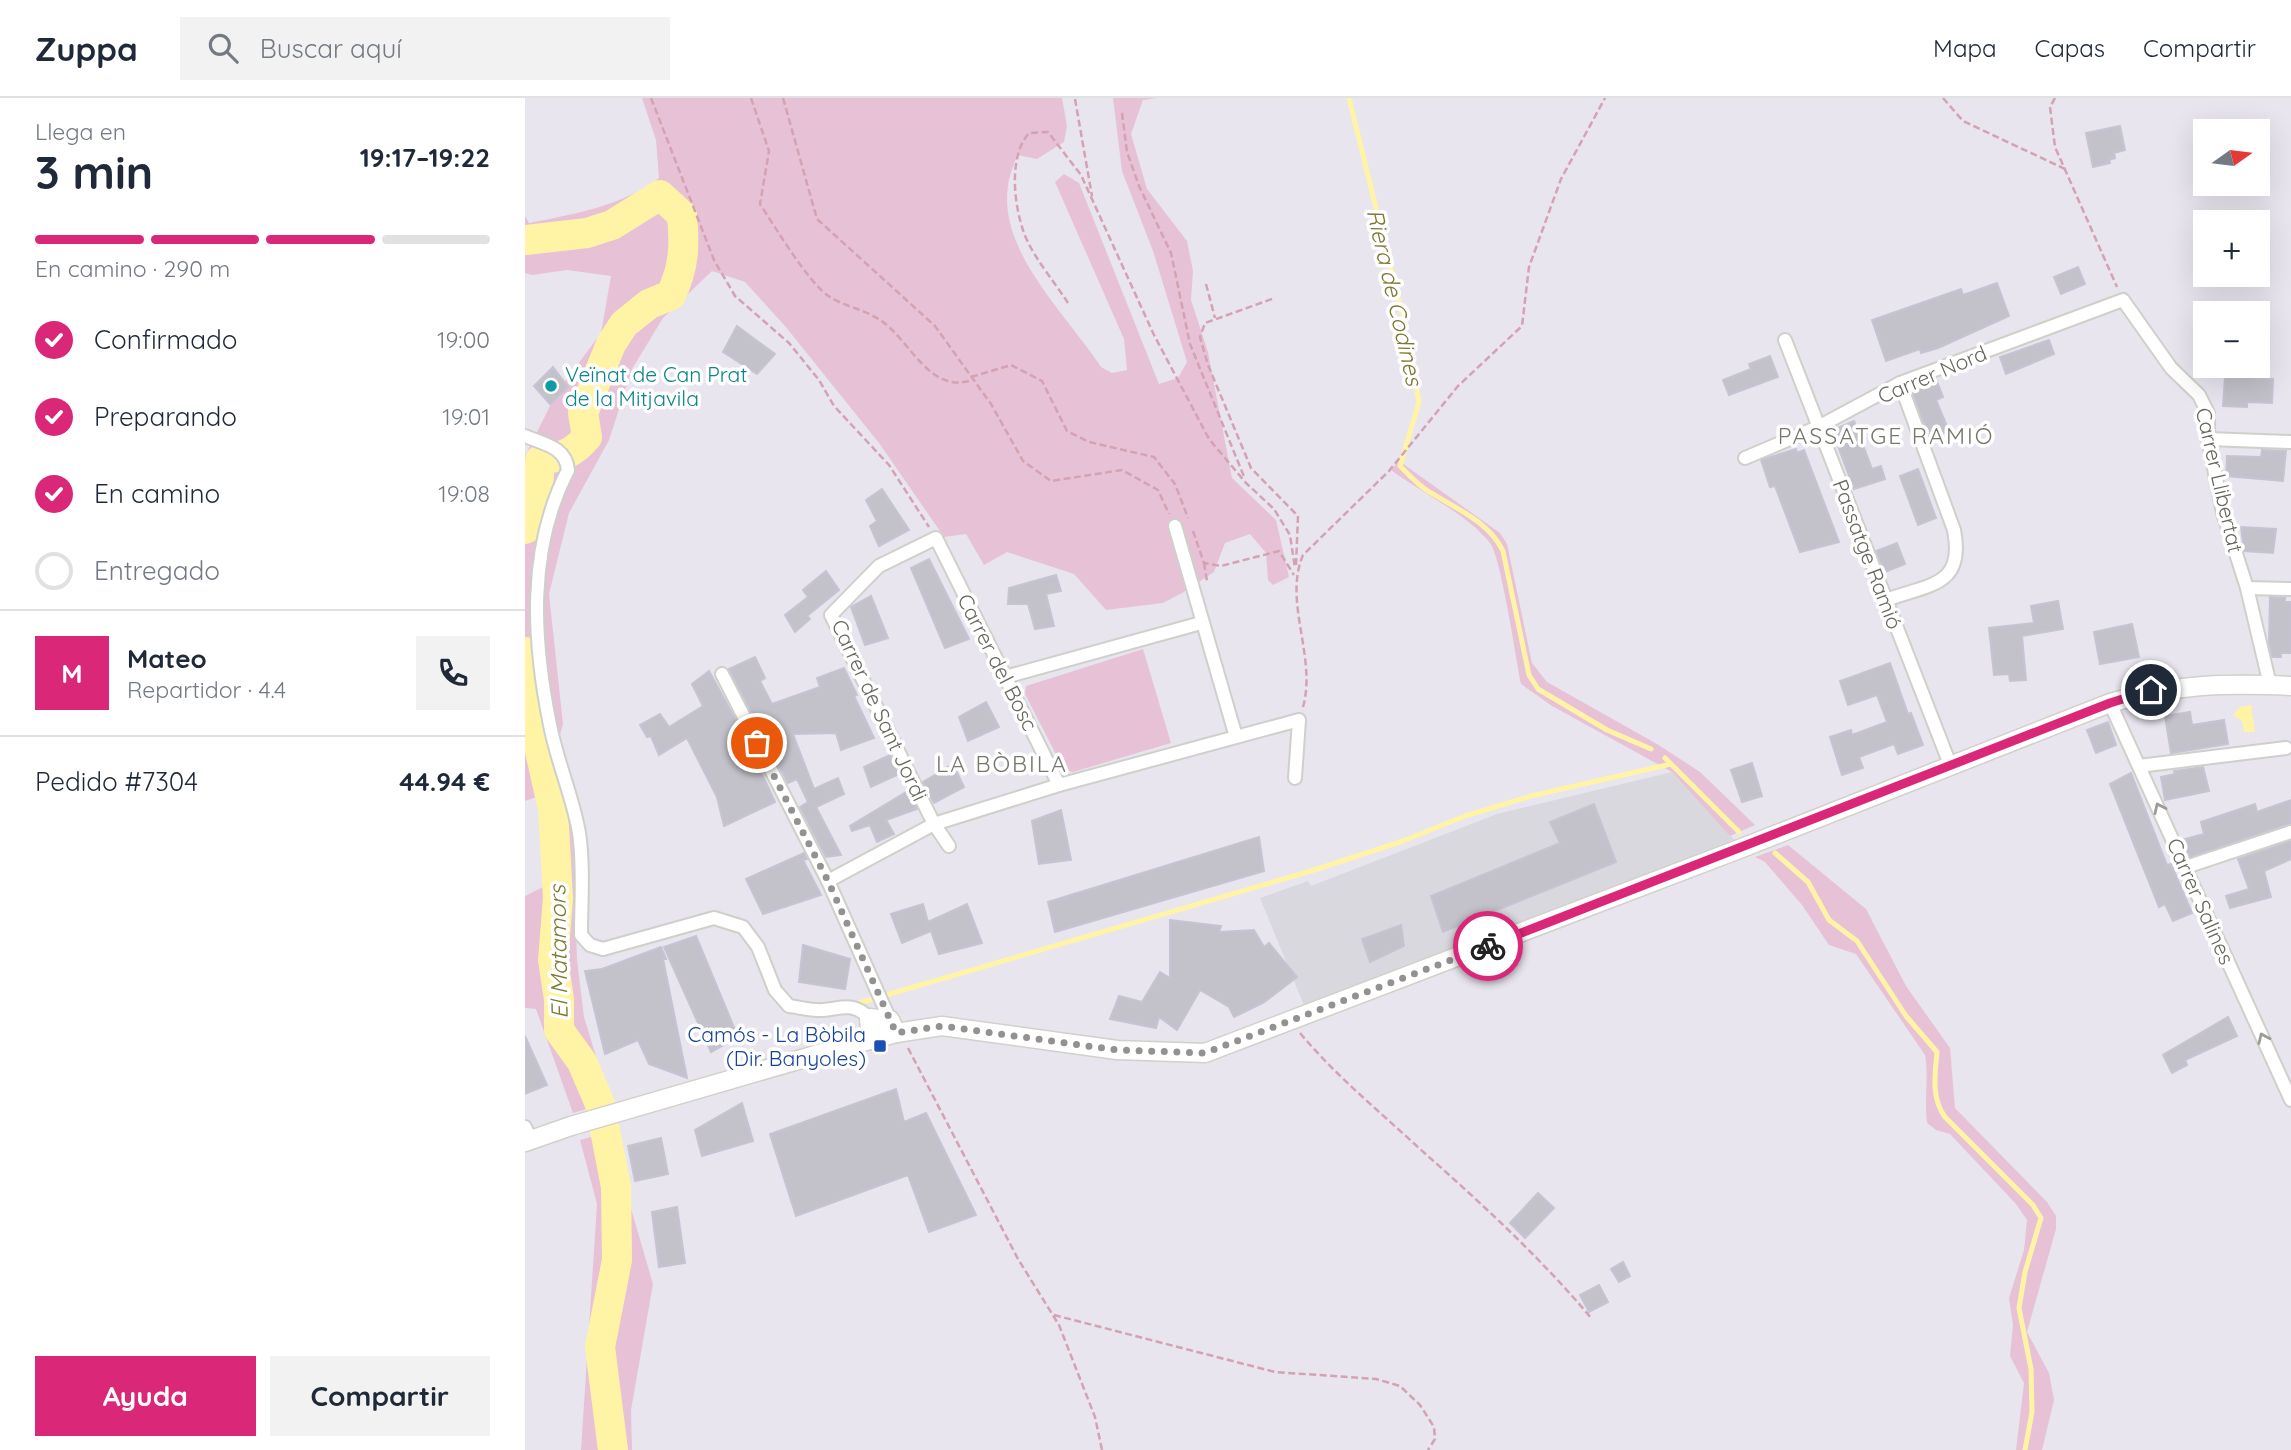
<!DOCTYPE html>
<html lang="es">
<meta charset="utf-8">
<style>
body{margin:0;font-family:Quicksand,sans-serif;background:#f2f2f3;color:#1f2937;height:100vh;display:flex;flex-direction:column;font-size:26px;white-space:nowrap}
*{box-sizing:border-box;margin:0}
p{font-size:23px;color:#747a83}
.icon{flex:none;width:38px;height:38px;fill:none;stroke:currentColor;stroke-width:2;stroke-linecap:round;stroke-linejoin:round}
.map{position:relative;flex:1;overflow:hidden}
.sheet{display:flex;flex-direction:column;background:#fff;width:525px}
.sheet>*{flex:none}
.needle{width:46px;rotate:76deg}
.buttons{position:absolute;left:1668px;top:21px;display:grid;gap:14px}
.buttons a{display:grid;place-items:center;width:77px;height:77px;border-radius:0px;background:#fff;box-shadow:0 7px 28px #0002;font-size:35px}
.pin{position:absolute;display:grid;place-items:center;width:60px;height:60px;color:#fff;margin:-30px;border:4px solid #fff;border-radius:50%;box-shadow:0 2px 7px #0007}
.courier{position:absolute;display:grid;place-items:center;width:70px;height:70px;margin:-35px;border:5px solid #db2777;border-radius:50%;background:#fff;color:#222;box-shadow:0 2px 9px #0007}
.headline em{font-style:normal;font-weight:700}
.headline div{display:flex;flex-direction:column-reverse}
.headline{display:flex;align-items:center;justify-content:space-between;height:119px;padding:0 35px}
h1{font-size:46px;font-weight:700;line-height:52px}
.bar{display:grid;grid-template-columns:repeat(4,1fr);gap:10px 7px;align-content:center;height:84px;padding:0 35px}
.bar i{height:9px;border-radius:5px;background:#e0e1e3}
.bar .on{background:#db2777}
.bar p{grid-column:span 4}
.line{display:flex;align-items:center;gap:18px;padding:0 35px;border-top:2px solid #e0e1e3}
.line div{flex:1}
.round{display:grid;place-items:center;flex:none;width:74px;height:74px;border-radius:0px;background:#f2f2f3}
ol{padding:0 35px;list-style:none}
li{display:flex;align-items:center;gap:21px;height:77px}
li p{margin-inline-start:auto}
li .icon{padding:7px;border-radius:50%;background:#db2777;color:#fff;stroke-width:4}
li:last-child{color:#747a83}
li i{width:38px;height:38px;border:4px solid #e0e1e3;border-radius:50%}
.primary-button{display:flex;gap:14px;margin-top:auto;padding:14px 35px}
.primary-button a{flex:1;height:80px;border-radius:0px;background:#db2777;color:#fff;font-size:28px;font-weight:700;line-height:80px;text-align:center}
.primary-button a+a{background:#f2f2f3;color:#1f2937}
header{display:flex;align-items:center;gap:42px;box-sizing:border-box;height:98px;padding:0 35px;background:#fff;border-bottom:2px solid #e0e1e3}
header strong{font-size:33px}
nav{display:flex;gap:38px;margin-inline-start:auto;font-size:24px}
.search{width:490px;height:63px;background:#f2f2f3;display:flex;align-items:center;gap:18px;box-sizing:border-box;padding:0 24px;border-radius:0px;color:#747a83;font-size:26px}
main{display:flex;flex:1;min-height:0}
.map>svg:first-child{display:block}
</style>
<header>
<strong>Zuppa</strong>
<div class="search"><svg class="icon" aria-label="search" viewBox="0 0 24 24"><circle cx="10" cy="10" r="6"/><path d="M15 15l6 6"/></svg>Buscar aquí</div>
<nav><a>Mapa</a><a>Capas</a><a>Compartir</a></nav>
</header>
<main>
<section class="sheet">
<div class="headline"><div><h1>3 min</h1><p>Llega en</p></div><em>19:17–19:22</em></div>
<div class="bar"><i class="on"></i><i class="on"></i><i class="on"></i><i></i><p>En camino · 290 m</p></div>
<ol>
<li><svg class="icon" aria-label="check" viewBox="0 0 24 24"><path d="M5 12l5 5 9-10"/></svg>Confirmado<p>19:00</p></li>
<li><svg class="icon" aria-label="check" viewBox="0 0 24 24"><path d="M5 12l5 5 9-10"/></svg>Preparando<p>19:01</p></li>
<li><svg class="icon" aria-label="check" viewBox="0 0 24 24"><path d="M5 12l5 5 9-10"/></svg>En camino<p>19:08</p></li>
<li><i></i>Entregado</li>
</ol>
<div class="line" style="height:126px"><b class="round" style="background:#db2777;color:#fff">M</b><div><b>Mateo</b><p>Repartidor · 4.4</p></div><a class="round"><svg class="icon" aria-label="phone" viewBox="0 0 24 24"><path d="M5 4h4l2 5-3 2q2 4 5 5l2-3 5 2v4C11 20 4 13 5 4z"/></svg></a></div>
<div class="line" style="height:91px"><div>Pedido #7304</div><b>44.94 €</b></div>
<div class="primary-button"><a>Ayuda</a><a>Compartir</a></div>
</section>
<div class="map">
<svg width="1766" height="1352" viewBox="0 0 1766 1352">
<rect width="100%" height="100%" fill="#e8e5ef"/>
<path fill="#d9d8de" d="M1147,674L1217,750L783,917L735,800L783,783L786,788L972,716Z"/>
<g fill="#e7c2d6">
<path d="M117,0H537L542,28L539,44L512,61L492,57C489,67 484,78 483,88C473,154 543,218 576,269L587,275L602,272L599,241L530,84L539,76L554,85L634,286L653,280L662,264L628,153L597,73L588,0H632L618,2L606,36L622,91L662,143L668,173L666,202L683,254L707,380L751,422L764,479L748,487L743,482L741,455L725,436L700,445L689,474L657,495L638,505L581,512L549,476L482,454L459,467L441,436L419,439L354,345L260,228L220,184L187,173L138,220L107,271L84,342L44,415L24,496L38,626L30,654L48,733L52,862L59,919L85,1004L48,1015L11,911L0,910V798L20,788V728L12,699L0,703V358L32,294L76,235L86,178L42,172L7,177L0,175V118L4,125C49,116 97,108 134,80L131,42Z"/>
<path d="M874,363L975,435L982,446L1007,565L1022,584L1132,646L1175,674L1230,727L1205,738L1147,674L1027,608L996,586C991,561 976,459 965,445C940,414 898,396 866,372Z"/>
<path d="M618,551L646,645L548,674L539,672L500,596L501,588Z"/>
<path d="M1263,747L1341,811L1381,888L1425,950L1430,1010L1522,1104L1531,1118V1131L1502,1234L1524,1275L1529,1302L1517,1352H1491L1499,1285L1485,1258L1488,1227L1484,1200L1499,1152L1502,1122L1491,1106L1425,1036L1411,1032L1402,1025C1399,1001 1404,977 1400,957L1331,856L1304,847L1277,807L1240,764L1230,759Z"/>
<path d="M94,1031L100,1090L128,1186L106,1312L107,1352H56L72,1106L55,1042Z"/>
</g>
<path fill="#fff4a6" d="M1726,607L1730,634H1719L1717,623L1708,617L1715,609Z"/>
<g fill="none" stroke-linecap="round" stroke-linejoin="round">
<g stroke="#fff4a6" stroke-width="5">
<path d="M824,0L877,216L894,304L875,368C883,376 891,385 900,391C927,409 963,422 978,453L1004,577L1013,591L1082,632L1126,651"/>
<path d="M9,347L15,349V362"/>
<path d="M1140,660L1214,734"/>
<path d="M1250,755L1283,784L1304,822L1332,843L1381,918L1412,954C1410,976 1406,1000 1420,1019L1508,1107L1516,1120L1500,1174L1494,1210L1506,1271L1507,1314L1500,1352"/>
<path d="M327,907L786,773L878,743L940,718L1006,698L1146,666"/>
</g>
<g stroke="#fff4a6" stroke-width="30">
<path d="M0,142L62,135L87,127L135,97L157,117C160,148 159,169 146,197L124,206L99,226L86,246L58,315L62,339C48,356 36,359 15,362L13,391L0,431"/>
<path d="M0,554L7,617L28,711L33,800L28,862L34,901V932L57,964L75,1006L91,1089L92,1162L75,1249L88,1352"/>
</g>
</g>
<g fill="#c3c2ca" stroke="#c6c4d4" stroke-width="2">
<path d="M1595,28L1600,52L1589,55L1590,60L1584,62L1585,65L1568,69L1561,35Z"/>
<path d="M1553,169L1560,186L1536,196L1529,179Z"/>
<path d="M1472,185L1484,218L1413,250L1396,255L1395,251L1361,263L1347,222L1436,191L1438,197Z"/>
<path d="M212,228L250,256L232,276L198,254Z"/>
<path d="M1524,242L1529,256L1481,276L1475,259Z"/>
<path d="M1245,258L1253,279L1204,297L1198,282L1226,271L1224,266Z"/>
<path d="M28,269L43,289L25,306L9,288Z"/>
<path d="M1700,279L1748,281L1747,305L1722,304V309L1698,308Z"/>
<path d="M1411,281L1418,299L1411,302L1424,333L1405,341L1386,290Z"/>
<path d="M1329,323L1347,371L1356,368L1360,381L1329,391L1307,332Z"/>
<path d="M1271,351L1272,355L1279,352L1314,444L1275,454L1250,388L1245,389L1236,362Z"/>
<path d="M1737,352L1761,353L1758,383L1701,378L1702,358L1736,359Z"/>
<path d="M1393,371L1411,420L1393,427L1375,378Z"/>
<path d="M357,391L384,432L354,448L345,428L352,423L341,402Z"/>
<path d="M1716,429L1751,431L1748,455L1719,453Z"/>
<path d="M1372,445L1380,466L1360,474L1351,453Z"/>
<path d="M404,461L444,541L420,550L386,470Z"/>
<path d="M301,473L314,492L282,518L285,521L270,534L260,517L283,499L278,492Z"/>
<path d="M531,477L536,493L521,496L529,528L510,531L503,506H483L484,490Z"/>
<path d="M346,498L363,540L340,547L326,509Z"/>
<path d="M1745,499L1760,500V504H1766V555H1756V559H1747L1744,545Z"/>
<path d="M1533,503L1538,531L1497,538L1501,582L1485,583L1484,576L1469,577L1464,530L1509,525L1506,508Z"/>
<path d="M1607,526L1614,559L1575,566L1569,534Z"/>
<path d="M230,559L240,580L235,583L247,606L295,589L292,580L319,570L332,597L329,598L349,640L316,652L311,635L268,636L289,691L313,680L319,696L291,709L316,757L301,759L275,709L283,704L272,681L263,685L204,571Z"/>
<path d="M1365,565L1383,616L1386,615L1398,647L1373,656L1369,646L1334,659L1338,670L1317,677L1305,639L1326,632L1327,637L1362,624L1352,597L1323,607L1315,583Z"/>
<path d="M184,573L213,626L205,629L217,654L225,650L250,704L199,728L192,699L162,640L134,657L126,638L122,639L115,627L135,616L144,629L178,608L167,586Z"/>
<path d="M461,604L474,629L443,643L434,619Z"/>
<path d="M1665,614L1667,627L1699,622L1703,646L1646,655L1640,618Z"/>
<path d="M1583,624L1591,647L1571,655L1562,632Z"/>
<path d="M365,657L374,676L346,689L339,669Z"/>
<path d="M1227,665L1237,698L1217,704L1206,672Z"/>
<path d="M428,666L439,689L409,705L398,684Z"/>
<path d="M1678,669L1684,693L1640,702L1636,679L1650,676L1649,673Z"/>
<path d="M1606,675L1642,767L1646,766L1667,815L1648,823L1640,806L1634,809L1585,686Z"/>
<path d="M383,693L392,711L361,722L369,736L352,744L345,727L327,733L325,728Z"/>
<path d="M1766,702V725L1665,759L1657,742L1679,736L1676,724L1730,706L1732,714Z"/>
<path d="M1069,706L1091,764L918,834L906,798L1035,745L1025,724Z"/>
<path d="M536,712L546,762L514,766L507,723Z"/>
<path d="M734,739L739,773L530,834L523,804Z"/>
<path d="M1766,743V761L1739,773L1746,799L1705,810L1701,798L1724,791L1713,761Z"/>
<path d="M279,755L282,761L278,762L296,797L238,816L221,781Z"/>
<path d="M398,806L403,824L442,806L457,845L414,856L406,833L377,845L366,816Z"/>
<path d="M645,822L696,828L694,834L729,832L739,849L744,845L772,879L738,905L709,919L704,909L675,892L652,932L634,919L631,930L585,921L594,898L617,904L635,874L645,880Z"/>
<path d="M876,827L879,848L845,864L837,841Z"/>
<path d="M171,838L213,939L186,954L139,849Z"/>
<path d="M278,847L325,861L320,891L274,884Z"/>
<path d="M136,849L141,861H138L162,980L124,966L113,942L80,956L60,873L77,871Z"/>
<path d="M1703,919L1712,938L1660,962L1662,967L1647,975L1638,957Z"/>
<path d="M0,938L22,987L0,996Z"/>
<path d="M371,991L379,1024L401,1015L451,1117L404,1134L383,1077L271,1118L245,1036Z"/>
<path d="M217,1005L228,1043L177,1058L170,1032Z"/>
<path d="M136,1040L143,1076L110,1083L103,1048Z"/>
<path d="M1013,1095L1029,1110L1000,1140L985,1125Z"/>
<path d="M152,1109L160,1165L134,1169L127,1114Z"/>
<path d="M1098,1164L1105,1178L1094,1184L1086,1171Z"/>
<path d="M1074,1187L1083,1204L1064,1214L1055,1197Z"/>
</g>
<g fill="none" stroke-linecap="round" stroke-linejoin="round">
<defs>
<g id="street">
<path d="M1260,242L1426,669"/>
<path d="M0,338C19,346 41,349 43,372C2,451 8,543 25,627C32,664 48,699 54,735C59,768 56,804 56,837L65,847L78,851L189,820L218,829L233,849L250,892L264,908C274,909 287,913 298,912C318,910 329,904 344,920"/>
<path d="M1683,341L1766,344"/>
<path d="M1220,360L1293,329L1375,285L1598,202L1646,270L1674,297L1683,315V341L1698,415L1722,490L1745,587"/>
<path d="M650,428L711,639"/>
<path d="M1722,490L1766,491"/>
<path d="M1361,502C1405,486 1440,488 1429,432L1375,285"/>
<path d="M197,576L303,783L365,922"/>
<path d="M480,579L676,525"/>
<path d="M1585,605L1766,1002"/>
<path d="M1614,668L1761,650"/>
<path d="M424,748L409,726L306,517L354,468L411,440L534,687"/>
<path d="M1661,769L1766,734"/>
<path d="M303,783L409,726L534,687L774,622L770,680"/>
<path d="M0,1029L6,1042"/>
</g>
<g id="secondary">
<path d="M346,942L344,920L365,922L371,935"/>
<path d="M0,1044L46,1028L311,951L371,935L417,928L592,952L680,955L1217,750L1585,605C1647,586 1702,585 1766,588"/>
</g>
</defs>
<use href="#street" stroke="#cfd0c9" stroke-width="16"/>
<use href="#secondary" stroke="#d1d1c9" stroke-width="21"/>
<g stroke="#d4a2b1" stroke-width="2.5" stroke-dasharray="7 3.5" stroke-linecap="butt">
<path d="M126,0L189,162L210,198L264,245L294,282L309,308L364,367L404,429"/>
<path d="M226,0L244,53L235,106C250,129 282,182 302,197C317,208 339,211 355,222C385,241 404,297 447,282"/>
<path d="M258,0L292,121L410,228L466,306L498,363L526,383L597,372L633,392L644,416"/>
<path d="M1418,0L1438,23L1540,71"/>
<path d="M1530,0L1525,9L1530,49L1592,189"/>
<path d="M550,1L567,98"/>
<path d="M597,15L602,54L614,88L646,155L665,246L720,381"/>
<path d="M681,186L690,220"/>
<path d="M747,201L680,225L675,239L683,267L726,370L773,418L771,467"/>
<path d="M543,205C529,183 508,159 499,135C489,107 483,59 504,35L523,34L556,77L629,237L684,341L721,385L749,411L765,437L770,470"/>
<path d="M446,279L486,267L517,283L542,333L564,344L629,359L650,386L663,420"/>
<path d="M668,433L679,465L696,468L754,453L769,477"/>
<path d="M679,465L682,483"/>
<path d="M778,609C792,559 758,504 778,457L864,373L933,288L997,228L1004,169L1036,81L1080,0"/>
<path d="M775,935C811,978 854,1013 895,1051C955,1104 1016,1160 1067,1221"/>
<path d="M383,950L493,1161L534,1227L570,1319L577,1352"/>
<path d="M529,1217L750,1274L851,1281L875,1288L895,1307L909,1329L910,1341L903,1352"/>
</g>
<use href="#street" stroke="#fff" stroke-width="12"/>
<use href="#secondary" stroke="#fff" stroke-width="18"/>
</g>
<defs><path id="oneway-chevron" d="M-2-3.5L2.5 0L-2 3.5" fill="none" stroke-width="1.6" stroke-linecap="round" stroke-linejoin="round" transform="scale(1.75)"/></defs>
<g stroke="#9c9c96">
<use href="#oneway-chevron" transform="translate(1634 710) rotate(-115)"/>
<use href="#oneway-chevron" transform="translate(1738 940) rotate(-114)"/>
</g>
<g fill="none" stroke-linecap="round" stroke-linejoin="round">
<path stroke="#949290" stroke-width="7" stroke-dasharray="0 12.6" d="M232,645L303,783L371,935L417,928L592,952L680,955L963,848"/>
<path stroke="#db2777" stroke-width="9" d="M963,848L1585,605L1626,592"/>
</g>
<circle fill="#0f9aa8" stroke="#fff" stroke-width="2.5" cx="26" cy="288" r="7"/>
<rect fill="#1a4fb4" stroke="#fff" stroke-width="2.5" x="348" y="941" width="14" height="14" rx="3.5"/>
<g text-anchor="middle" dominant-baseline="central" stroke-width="7" stroke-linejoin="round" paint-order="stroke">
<g font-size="21" fill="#0d838f" stroke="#fff" text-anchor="start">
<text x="40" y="276">Veïnat de Can Prat<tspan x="40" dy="24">de la Mitjavila</tspan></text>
</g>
<g font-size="21" fill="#66665d" stroke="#fff">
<text transform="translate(1407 276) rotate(-23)">Carrer Nord</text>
<text transform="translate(1695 382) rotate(77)">Carrer Llibertat</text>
<text transform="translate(1343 456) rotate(69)">Passatge Ramió</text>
<text transform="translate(473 564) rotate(63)">Carrer del Bosc</text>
<text transform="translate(355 612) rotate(65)">Carrer de Sant Jordi</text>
<text transform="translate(1676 803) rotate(66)">Carrer Salines</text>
</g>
<g font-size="21" fill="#164399" stroke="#fff" text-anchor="end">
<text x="341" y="936">Camós - La Bòbila<tspan x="341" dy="24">(Dir. Banyoles)</tspan></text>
</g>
<g font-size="23" font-style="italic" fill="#7c7931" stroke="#fff">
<text transform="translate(870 199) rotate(77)">Riera de Codines</text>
<text transform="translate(33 854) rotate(-91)">El Matamors</text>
</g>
<g font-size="23" letter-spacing="2" fill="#78776e" stroke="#fff">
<text x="1361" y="337">PASSATGE RAMIÓ</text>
<text x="477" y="665">LA BÒBILA</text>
</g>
</g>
</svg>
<div class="buttons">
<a><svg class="needle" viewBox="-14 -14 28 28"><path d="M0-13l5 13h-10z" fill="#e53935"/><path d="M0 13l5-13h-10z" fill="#747a83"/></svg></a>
<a>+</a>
<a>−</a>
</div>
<div class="pin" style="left:232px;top:645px;background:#ea580c"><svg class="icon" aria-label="bag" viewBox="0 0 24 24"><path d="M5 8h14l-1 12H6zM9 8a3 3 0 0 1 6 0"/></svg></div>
<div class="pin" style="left:1626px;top:592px;background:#1f2937"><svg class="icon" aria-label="home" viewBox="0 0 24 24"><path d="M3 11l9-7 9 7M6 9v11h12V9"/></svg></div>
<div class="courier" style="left:963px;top:848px"><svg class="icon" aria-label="bike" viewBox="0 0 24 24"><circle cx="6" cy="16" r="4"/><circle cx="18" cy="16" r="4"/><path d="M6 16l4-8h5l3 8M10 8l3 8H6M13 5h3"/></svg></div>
</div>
</main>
